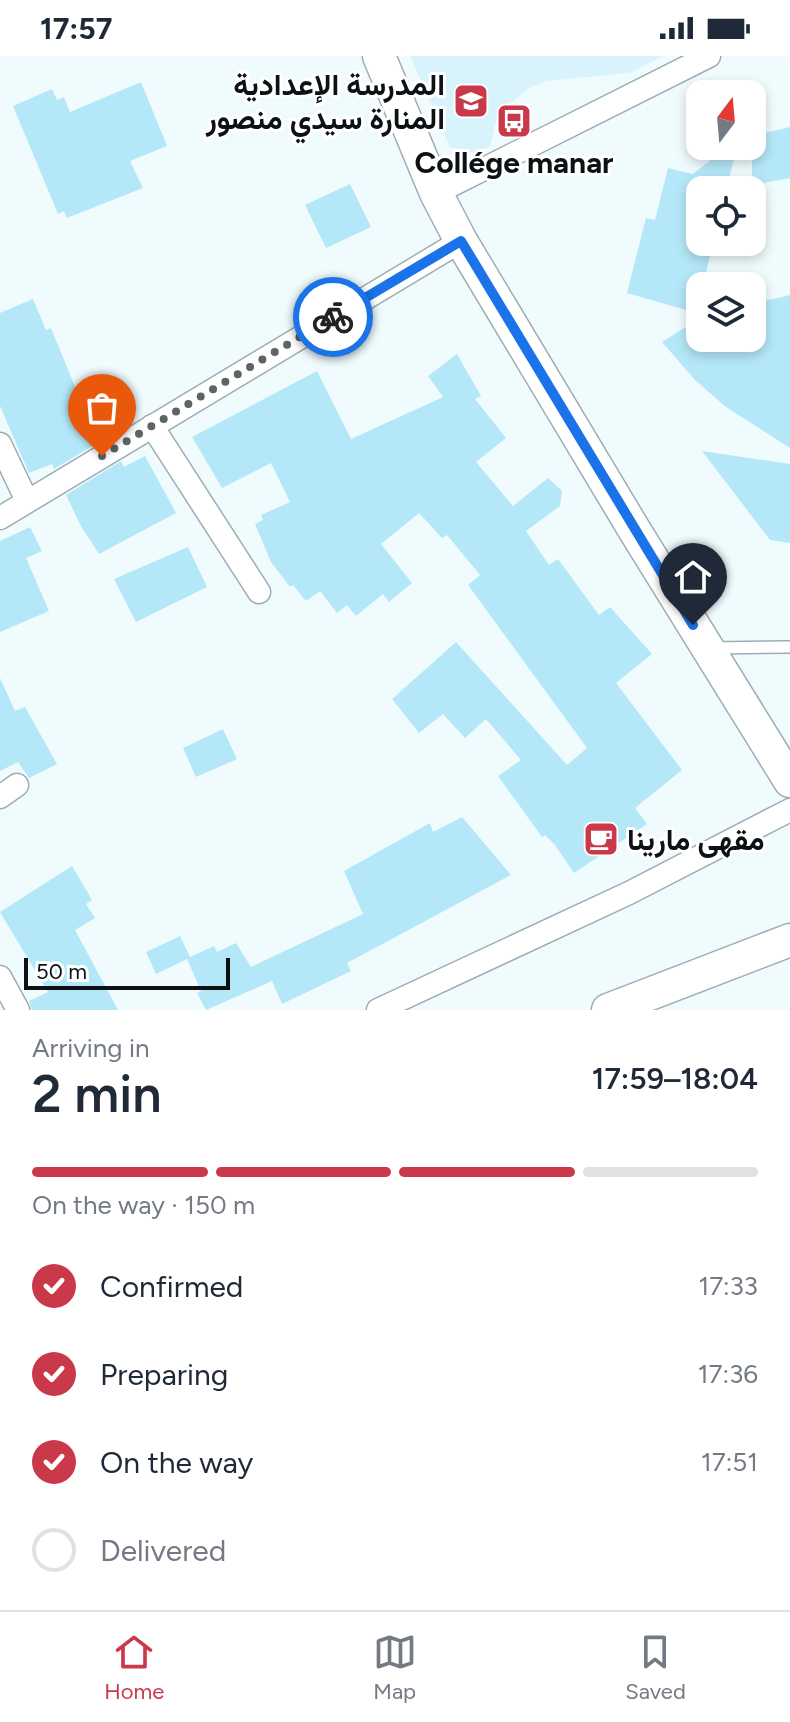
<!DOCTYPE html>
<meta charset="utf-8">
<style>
body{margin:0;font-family:Figtree,Vazirmatn,sans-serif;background:#f6f6f7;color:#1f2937;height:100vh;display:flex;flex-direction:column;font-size:30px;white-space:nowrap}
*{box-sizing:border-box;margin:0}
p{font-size:26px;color:#747a83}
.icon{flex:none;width:44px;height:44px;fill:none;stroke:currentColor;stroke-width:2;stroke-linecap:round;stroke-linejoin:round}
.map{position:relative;height:954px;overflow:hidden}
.details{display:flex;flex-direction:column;background:#fff;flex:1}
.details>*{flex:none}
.needle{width:52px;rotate:16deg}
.tools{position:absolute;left:686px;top:24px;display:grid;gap:16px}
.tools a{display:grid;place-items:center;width:80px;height:80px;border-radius:16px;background:#fff;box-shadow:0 4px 12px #0003;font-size:40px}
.scale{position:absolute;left:24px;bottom:20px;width:206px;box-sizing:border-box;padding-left:8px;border:4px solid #0c1214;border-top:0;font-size:22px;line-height:28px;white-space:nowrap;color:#0c1214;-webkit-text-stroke:6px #fff;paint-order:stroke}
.pin{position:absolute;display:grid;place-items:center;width:68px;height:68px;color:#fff;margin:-82px -34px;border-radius:50% 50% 50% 0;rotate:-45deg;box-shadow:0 0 8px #0007}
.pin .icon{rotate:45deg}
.courier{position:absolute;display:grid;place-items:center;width:80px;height:80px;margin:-40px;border:6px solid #1a73e8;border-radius:50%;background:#fff;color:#222;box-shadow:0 2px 10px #0007}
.head em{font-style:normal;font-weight:600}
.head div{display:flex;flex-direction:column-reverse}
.head{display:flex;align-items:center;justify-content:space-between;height:136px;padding:0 32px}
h1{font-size:52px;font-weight:600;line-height:60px}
.bar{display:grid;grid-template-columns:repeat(4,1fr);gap:12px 8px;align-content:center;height:96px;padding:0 32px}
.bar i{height:10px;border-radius:6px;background:#e0e1e3}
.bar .on{background:#c93949}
.bar p{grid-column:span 4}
ol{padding:0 32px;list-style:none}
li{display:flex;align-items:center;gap:24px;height:88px}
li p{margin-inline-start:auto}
li .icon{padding:8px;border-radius:50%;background:#c93949;color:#fff;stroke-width:4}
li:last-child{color:#747a83}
li i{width:44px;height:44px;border:4px solid #e0e1e3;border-radius:50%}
.status{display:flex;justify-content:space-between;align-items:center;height:56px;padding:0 40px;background:#fff;direction:ltr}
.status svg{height:22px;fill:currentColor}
.dock{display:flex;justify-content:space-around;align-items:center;height:112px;border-top:2px solid #e0e1e3;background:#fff;font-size:22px;color:#747a83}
.dock a{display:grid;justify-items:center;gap:4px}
.dock .on{color:#c93949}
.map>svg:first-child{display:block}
</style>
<div class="status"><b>17:57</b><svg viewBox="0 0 49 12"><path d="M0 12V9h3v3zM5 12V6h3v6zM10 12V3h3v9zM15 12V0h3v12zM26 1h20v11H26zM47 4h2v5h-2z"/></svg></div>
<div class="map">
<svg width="790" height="954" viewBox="0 0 790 954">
<rect width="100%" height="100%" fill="#f0fbfe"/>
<path fill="#d8f3fb" d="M410,0H663L630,17L546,25L531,31L505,51L495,68L490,90L476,97L450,91Z"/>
<g fill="#b4e8f8">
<path d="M141,26L167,90L130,105L143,132L67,162L64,155L58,158L13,50L52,33L57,44L64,41L70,56Z"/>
<path d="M790,71V122L752,129V80Z"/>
<path d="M728,90H737L726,134H700V186H713L706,217L700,220V258L627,237L646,162L655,164L668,112L693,118Z"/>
<path d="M350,128L371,171L326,192L305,149Z"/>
<path d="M790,239V392L726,351L695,324L662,286L700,262V282H752V248Z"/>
<path d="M33,243L46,274L51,272L78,338L90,333L109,380L54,413L52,408L29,417L0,350V257Z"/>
<path d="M457,298L481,340L475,343L506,382L476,406L513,450L548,422L562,435L560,450L526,475L549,509L558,503L599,559L610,551L652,598L616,627L682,714L635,752L647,768L574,817L555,789L545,779L542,781L498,720L521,704L486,663L465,682L443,658L419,677L392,643L456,586L567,709L587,692L468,529L480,519L447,479L442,482L419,457L381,488L412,527L389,546L383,538L356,560L347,549L337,557L320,535L306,545L293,529L290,531L271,506L255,468L263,464L261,459L290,446L271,407L222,432L192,381L317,315L351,383L443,341L428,320Z"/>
<path d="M702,395L790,408V487L770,484Z"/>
<path d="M145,400L176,457L99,498L82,472L66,439L121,405L124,411Z"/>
<path d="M30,471L42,495L26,502L49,555L0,576V485Z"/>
<path d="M188,491L207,531L136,566L114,523Z"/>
<path d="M0,622L15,655L25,651L57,708L29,722L18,706L0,715Z"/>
<path d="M223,673L237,703L196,721L183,692Z"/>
<path d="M462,761L511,819L347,907L351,915L282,948L272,925L206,954L197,937L201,935L187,903L156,918L146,896L180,880L190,901L214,890L217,896L236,887L251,911L363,858L344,815L430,767L433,776Z"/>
<path d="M72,810L92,844L86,848L95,862L75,874L118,954H32L29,945L48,936L0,856Z"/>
</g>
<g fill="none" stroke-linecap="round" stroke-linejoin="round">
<defs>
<path id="lane" d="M712,592L790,591"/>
<g id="street">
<path d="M436,137L709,0"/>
<path d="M152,370L259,536"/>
<path d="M0,388L27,445"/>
<path d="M0,462L461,185"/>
<path d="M0,741L17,729"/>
<path d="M0,921L18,954"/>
<path d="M378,954L629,837L790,754"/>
</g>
<g id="secondary">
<path d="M379,0L436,137L461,185L635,475L790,725"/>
<path d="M608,954L790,884"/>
</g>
</defs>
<use href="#lane" stroke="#9dadb2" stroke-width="14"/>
<use href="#street" stroke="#9dadb2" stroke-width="25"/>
<use href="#secondary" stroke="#9dadb2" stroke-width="35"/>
<use href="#lane" stroke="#fff" stroke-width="11"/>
<use href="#street" stroke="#fff" stroke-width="22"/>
<use href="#secondary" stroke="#fff" stroke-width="32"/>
</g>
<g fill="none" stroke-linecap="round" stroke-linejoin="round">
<path stroke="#5c6466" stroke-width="8" stroke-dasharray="0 14.4" d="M102,400L333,261"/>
<path stroke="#1a73e8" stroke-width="10" d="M333,261L461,185L693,569"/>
</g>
<defs>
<symbol id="school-square" viewBox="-11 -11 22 22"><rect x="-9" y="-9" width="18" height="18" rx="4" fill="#c93949" stroke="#fff"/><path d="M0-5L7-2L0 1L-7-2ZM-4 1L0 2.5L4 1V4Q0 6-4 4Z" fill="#fff"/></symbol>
<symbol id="bus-square" viewBox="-11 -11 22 22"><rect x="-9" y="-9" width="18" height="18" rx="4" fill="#c93949" stroke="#fff"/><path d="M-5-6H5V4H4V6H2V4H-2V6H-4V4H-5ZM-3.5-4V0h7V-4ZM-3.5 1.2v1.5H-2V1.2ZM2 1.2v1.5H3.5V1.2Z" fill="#fff"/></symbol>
<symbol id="cafe-square" viewBox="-11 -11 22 22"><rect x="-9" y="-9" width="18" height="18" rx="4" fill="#c93949" stroke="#fff"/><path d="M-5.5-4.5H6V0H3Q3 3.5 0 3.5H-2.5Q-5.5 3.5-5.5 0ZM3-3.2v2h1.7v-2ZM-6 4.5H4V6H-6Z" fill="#fff"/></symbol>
</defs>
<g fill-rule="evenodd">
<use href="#school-square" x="451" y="25" width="40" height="40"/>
<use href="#bus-square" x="494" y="45" width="40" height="40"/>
<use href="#cafe-square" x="581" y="763" width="40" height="40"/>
</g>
<g text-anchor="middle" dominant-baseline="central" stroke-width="6" stroke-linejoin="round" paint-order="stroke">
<g font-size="30" font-weight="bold" fill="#0c1214" stroke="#fff" text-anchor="end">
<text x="445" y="28">المدرسة الإعدادية<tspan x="445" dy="34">المنارة سيدي منصور</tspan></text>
<text x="514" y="106" text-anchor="middle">Collége manar</text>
<text x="627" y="783" text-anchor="start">مقهى مارينا</text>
</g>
</g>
</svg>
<div class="tools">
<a><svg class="needle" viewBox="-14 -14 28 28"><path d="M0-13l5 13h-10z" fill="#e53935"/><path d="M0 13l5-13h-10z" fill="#747a83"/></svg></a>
<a><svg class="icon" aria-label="locate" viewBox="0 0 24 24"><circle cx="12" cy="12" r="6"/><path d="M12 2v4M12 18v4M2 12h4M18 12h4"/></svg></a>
<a><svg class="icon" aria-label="layers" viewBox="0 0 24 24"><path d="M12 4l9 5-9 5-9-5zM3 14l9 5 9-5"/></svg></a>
</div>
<div class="scale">50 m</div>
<div class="pin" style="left:102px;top:400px;background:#ea580c"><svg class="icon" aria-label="bag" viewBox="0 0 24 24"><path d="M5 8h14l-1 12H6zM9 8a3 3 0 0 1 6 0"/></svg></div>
<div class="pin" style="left:693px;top:569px;background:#1f2937"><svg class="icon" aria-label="home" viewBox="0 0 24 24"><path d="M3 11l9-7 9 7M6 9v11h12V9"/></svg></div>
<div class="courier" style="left:333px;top:261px"><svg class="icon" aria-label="bike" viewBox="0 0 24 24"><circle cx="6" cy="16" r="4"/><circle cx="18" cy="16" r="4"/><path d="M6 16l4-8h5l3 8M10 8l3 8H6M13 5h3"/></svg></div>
</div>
<section class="details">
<div class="head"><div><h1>2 min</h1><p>Arriving in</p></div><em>17:59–18:04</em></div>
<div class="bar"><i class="on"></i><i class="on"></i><i class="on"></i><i></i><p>On the way · 150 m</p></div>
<ol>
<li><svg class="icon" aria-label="check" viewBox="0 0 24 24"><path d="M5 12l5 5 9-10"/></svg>Confirmed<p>17:33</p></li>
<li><svg class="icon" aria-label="check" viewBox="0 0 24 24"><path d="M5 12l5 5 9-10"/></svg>Preparing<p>17:36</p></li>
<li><svg class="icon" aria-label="check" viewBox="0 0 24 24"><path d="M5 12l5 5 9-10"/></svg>On the way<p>17:51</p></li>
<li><i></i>Delivered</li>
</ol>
</section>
<nav class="dock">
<a class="on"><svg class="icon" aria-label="home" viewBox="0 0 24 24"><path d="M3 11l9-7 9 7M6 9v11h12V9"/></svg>Home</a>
<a><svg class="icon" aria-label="map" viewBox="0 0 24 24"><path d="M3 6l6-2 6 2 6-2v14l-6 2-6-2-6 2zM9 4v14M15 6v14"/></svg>Map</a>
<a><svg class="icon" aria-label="saved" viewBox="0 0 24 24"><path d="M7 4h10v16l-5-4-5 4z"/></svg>Saved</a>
</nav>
